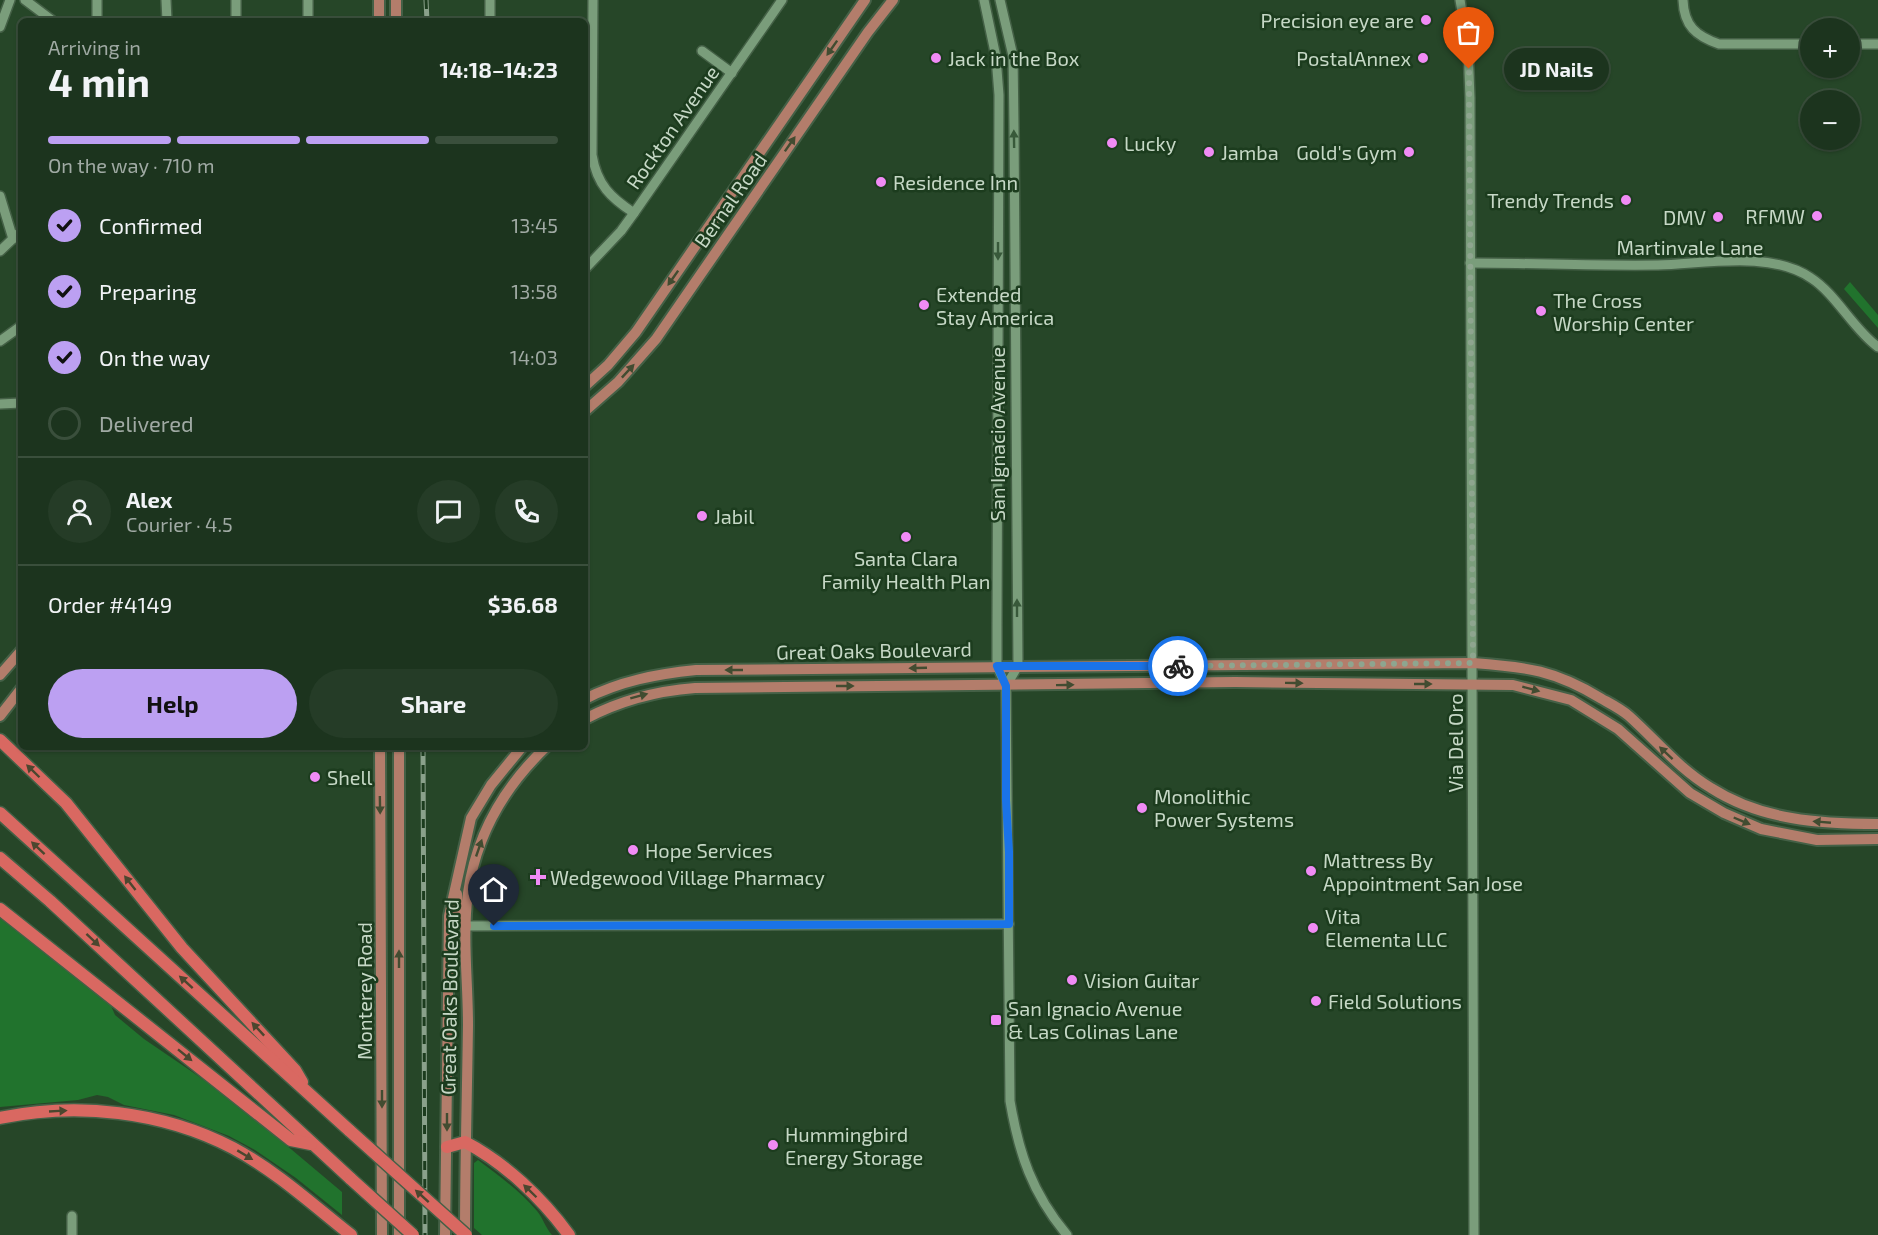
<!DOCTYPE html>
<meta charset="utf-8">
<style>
body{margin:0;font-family:"Exo 2",sans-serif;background:#253c27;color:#f1f3f6;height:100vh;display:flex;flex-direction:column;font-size:22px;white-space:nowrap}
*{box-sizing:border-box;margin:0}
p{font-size:20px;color:#a0aaa4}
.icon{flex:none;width:33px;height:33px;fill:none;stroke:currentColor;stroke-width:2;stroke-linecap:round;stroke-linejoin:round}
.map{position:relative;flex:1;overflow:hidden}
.side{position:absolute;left:18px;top:18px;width:570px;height:732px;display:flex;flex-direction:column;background:#1c341e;border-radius:9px;box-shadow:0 2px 4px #0004,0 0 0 2px #3a4f3c}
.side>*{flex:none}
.fabs{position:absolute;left:1800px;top:18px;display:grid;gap:12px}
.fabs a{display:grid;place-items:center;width:60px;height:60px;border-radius:50%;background:#1c341e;box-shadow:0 2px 4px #0004,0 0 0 2px #3a4f3c;font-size:30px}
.pin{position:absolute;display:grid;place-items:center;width:51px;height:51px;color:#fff;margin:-62px -26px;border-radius:50% 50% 50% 0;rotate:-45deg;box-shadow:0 0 6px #0007}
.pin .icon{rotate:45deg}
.courier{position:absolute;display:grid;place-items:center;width:60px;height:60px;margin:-30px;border:4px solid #1a73e8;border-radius:50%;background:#fff;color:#222;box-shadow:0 2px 8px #0007}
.bubble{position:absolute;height:42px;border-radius:21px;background:#1c341e;box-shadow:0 2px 4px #0004,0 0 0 2px #3a4f3c;font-size:20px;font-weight:700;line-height:42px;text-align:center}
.overview em{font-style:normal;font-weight:700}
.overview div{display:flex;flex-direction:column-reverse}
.overview{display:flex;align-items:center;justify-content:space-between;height:102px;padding:0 30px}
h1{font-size:39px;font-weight:700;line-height:45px}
.bar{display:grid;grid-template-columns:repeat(4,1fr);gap:9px 6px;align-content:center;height:72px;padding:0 30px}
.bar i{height:8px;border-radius:4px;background:#3a4f3c}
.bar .current{background:#bca0f2}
.bar p{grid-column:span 4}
.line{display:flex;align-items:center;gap:15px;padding:0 30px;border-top:2px solid #3a4f3c}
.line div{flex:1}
.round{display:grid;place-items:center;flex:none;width:63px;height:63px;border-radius:32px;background:#253c27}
ol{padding:0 30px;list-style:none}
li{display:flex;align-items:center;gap:18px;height:66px}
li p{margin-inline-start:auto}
li .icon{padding:6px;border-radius:50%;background:#bca0f2;color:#111;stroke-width:4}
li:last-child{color:#a0aaa4}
li i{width:33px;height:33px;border:3px solid #3a4f3c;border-radius:50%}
.primary-button{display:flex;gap:12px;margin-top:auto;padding:12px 30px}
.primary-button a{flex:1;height:69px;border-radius:36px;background:#bca0f2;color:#111;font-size:24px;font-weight:700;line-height:69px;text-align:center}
.primary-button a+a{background:#253c27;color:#f1f3f6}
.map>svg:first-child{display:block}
</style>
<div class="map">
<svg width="1878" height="1235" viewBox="0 0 1878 1235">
<rect width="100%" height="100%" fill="#264628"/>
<g fill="#21732d">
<path d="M1850,282L1878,315V328L1844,289Z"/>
<path d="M0,914L109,1001L115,1015L144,1039L229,1097L342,1192V1215L296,1178L255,1150L229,1136L174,1115L124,1105L108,1097L97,1095L78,1100L0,1107Z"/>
<path d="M478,1160C498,1175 520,1191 537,1211C543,1218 545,1227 552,1235H482L474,1228V1163Z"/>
</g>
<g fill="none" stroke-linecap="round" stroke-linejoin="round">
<defs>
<g id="minor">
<path d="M25,0L53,21"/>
<path d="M166,0L167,21"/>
<path d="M308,0V21"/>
<path d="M490,0V21"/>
<path d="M593,0L592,155C597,185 611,198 634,213"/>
<path d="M984,0L996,57L999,95L997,626V666L1006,686L1010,1101C1019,1154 1032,1193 1067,1235"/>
<path d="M1000,0L1013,56L1014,127L1018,666L1006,686"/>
<path d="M1460,0L1468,47L1470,98L1474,1235"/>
<path d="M1683,0C1684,26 1696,36 1719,44H1810"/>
<path d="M97,21V0"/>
<path d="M236,21V0"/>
<path d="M0,27L10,0"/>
<path d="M1850,44H1878"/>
<path d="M702,51L732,73"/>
<path d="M0,196L13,239"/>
<path d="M0,251L21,231"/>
<path d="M1470,263C1532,263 1595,266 1658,265C1704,264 1770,250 1811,278C1836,294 1854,330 1878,347"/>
<path d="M585,269L621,231L634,213L782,0"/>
<path d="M0,341L21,326"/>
<path d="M0,404L21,403"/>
<path d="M466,926L1009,924"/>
<path d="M72,1216V1235"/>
</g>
<g id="major">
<path d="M379,0V21"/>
<path d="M396,0V21"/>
<path d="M585,386L608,365L636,332L865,0"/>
<path d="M585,411L618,382L656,339L868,32L893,0"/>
<path d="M0,675L21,651"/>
<path d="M585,699C620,681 657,674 696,670L1473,663C1527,667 1555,670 1602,699C1611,704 1621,709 1629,716C1657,741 1679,769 1711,788C1761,820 1820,824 1878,824"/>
<path d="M0,716L21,689"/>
<path d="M585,719C621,700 655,691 695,688L1235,682L1513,685L1571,700L1618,729L1690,793L1724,813L1761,829L1817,840L1878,839"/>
<path d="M380,747L382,1235"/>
<path d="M399,747V1235"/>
<path d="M457,894L458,919L459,923L466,926"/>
<path d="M445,1235L449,916L471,818L491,785L522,747"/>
<path d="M465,1235C465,1165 467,1095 468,1025C468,981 462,936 468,893C476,835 504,787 546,747"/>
</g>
<g id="highway">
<path d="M0,740L66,803L182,948L295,1070L302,1082"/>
<path d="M0,813L350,1131"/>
<path d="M0,858L50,901L351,1179"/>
<path d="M0,909L291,1140L311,1144"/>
<path d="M0,1118C77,1102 162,1111 233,1148C276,1171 313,1205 351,1235"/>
<path d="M447,1147L465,1142C505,1163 542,1198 569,1235"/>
</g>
</defs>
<use href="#minor" stroke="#446046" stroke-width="12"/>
<use href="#major" stroke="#446046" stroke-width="14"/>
<use href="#highway" stroke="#446046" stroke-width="15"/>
<use href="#minor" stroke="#7a9d7b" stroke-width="9"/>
<use href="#major" stroke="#b37d6b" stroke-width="10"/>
<use href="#highway" stroke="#d96861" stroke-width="12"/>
<defs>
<g id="rail">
<path d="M426,0L427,21"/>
<path d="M423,747L425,1235"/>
</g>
</defs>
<use href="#rail" stroke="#8aa18b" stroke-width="5"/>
<use href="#rail" stroke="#1c3c1e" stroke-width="3" stroke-dasharray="9" stroke-linecap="butt"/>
<defs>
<g id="highway-bridge">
<path d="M350,1131L466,1235"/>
<path d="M351,1179L413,1235"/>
</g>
</defs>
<use href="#highway-bridge" stroke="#446046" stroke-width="15" stroke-linecap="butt"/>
<use href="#highway-bridge" stroke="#d96861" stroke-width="12"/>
</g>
<defs><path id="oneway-solid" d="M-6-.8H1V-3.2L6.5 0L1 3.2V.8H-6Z" transform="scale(1.5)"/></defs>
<g fill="#424c31">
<use href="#oneway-solid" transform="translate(832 48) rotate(125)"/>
<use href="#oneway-solid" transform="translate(790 144) rotate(-55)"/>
<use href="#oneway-solid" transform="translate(673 278) rotate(125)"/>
<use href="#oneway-solid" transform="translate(628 371) rotate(-47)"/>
<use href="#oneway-solid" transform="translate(918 668) rotate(178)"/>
<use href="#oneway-solid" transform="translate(734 670) rotate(180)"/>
<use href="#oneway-solid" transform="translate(1294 683) rotate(1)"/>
<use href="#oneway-solid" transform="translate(1423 684)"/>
<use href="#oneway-solid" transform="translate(1065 685) rotate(-1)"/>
<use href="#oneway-solid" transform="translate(845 686)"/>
<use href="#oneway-solid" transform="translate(1531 689) rotate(15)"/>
<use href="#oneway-solid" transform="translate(639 696) rotate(-15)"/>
<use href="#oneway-solid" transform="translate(1666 753) rotate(-137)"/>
<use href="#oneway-solid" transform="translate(380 805) rotate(89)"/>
<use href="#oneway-solid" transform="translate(1742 821) rotate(23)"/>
<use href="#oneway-solid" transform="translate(1822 822) rotate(-175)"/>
<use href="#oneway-solid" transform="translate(479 848) rotate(-71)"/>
<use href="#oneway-solid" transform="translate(399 959) rotate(-90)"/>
<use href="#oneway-solid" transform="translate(382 1099) rotate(90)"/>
<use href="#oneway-solid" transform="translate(447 1122) rotate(90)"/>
</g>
<g fill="#38593a">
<use href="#oneway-solid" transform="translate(1014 139) rotate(-91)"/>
<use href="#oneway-solid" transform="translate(998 251) rotate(90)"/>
<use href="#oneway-solid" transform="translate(1017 608) rotate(-90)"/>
</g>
<g fill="#4b472f">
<use href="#oneway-solid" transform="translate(33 771) rotate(-136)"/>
<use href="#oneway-solid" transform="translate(38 848) rotate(-137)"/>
<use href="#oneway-solid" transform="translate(130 883) rotate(-128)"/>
<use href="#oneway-solid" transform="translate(93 940) rotate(43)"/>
<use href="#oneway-solid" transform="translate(186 982) rotate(-138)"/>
<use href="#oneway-solid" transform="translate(258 1029) rotate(-133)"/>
<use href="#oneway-solid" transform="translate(185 1055) rotate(39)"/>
<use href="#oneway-solid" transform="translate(58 1111) rotate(-3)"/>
<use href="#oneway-solid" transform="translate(245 1155) rotate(31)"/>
<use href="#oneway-solid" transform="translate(530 1191) rotate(-136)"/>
<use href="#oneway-solid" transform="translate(422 1196) rotate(-138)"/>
</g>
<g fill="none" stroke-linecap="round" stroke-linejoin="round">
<path stroke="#8ea58f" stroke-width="6" stroke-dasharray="0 10.8" d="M1178,666L1473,663L1469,69"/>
<path stroke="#1a73e8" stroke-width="8" d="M494,926L1009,924V852L1006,800V686L997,666H1178"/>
</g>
<g fill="#f08bf5" stroke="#1c3c1e" stroke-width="2">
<circle cx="1426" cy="20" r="6"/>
<circle cx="936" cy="58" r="6"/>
<circle cx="1423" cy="58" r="6"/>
<circle cx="1112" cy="143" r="6"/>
<circle cx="1209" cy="152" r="6"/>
<circle cx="1409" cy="152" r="6"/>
<circle cx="881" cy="182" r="6"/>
<circle cx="1626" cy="200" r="6"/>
<circle cx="1817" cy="216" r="6"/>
<circle cx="1718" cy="217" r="6"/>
<circle cx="924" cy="305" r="6"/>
<circle cx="1541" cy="311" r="6"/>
<circle cx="702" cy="516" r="6"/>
<circle cx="906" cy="537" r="6"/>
<circle cx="315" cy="777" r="6"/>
<circle cx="1142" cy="808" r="6"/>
<circle cx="633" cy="850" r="6"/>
<circle cx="1311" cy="871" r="6"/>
<path d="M535 868h6v6h6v6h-6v6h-6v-6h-6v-6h6z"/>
<circle cx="1313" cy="928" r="6"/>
<circle cx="1072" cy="980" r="6"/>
<circle cx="1316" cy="1001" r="6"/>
<rect x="990" y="1014" width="12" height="12" rx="3"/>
<circle cx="773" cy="1145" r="6"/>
</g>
<g text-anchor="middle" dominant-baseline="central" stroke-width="5" stroke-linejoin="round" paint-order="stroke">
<g font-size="20" fill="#c6d8c6" stroke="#1c3c1e" text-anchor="start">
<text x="1414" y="20" text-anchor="end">Precision eye are</text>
<text x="948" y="58">Jack in the Box</text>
<text x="1411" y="58" text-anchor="end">PostalAnnex</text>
<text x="1124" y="143">Lucky</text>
<text x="1221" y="152">Jamba</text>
<text x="1397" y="152" text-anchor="end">Gold's Gym</text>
<text x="893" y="182">Residence Inn</text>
<text x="1614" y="200" text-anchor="end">Trendy Trends</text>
<text x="1805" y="216" text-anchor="end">RFMW</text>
<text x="1706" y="217" text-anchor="end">DMV</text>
<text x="936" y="294">Extended<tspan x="936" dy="23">Stay America</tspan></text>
<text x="1553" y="300">The Cross<tspan x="1553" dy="23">Worship Center</tspan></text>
<text x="714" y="516">Jabil</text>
<text x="906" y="558" text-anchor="middle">Santa Clara<tspan x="906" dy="23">Family Health Plan</tspan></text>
<text x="327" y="777">Shell</text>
<text x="1154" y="796">Monolithic<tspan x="1154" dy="23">Power Systems</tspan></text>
<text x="645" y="850">Hope Services</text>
<text x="1323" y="860">Mattress By<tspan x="1323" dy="23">Appointment San Jose</tspan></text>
<text x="550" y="877">Wedgewood Village Pharmacy</text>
<text x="1325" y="916">Vita<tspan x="1325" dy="23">Elementa LLC</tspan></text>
<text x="1084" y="980">Vision Guitar</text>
<text x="1328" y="1001">Field Solutions</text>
<text x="1008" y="1008">San Ignacio Avenue<tspan x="1008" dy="23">&amp; Las Colinas Lane</tspan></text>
<text x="785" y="1134">Hummingbird<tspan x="785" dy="23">Energy Storage</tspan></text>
</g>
<g font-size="20" fill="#c6d8c6" stroke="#1c3c1e">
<text transform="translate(672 127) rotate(-55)">Rockton Avenue</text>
<text transform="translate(730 200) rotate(-55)">Bernal Road</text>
<text x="1690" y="247">Martinvale Lane</text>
<text transform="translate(997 434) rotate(-90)">San Ignacio Avenue</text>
<text transform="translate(874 650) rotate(-1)">Great Oaks Boulevard</text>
<text transform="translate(1455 743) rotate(-90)">Via Del Oro</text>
<text transform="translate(364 991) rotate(-90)">Monterey Road</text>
<text transform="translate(449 997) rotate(-89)">Great Oaks Boulevard</text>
</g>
</g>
</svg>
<div class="fabs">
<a>+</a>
<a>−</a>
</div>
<div class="pin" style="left:1469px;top:69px;background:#ea580c"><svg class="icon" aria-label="bag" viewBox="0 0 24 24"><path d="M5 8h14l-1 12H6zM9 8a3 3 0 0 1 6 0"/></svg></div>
<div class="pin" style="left:494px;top:926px;background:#1f2937"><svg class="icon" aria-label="home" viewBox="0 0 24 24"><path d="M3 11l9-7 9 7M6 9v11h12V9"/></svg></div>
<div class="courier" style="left:1178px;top:666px"><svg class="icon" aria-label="bike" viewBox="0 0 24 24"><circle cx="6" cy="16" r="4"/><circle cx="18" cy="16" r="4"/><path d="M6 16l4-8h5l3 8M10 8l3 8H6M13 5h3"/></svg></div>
<div class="bubble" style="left:1504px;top:48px;width:105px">JD Nails</div>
<section class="side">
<div class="overview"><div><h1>4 min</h1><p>Arriving in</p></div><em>14:18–14:23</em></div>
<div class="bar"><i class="current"></i><i class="current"></i><i class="current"></i><i></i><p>On the way · 710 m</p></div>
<ol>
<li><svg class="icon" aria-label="check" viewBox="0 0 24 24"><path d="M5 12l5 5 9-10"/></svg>Confirmed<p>13:45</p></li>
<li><svg class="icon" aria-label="check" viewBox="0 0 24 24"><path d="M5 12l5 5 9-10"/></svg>Preparing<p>13:58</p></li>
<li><svg class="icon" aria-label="check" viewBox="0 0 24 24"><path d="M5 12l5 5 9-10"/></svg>On the way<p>14:03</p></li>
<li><i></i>Delivered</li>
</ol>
<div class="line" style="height:108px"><a class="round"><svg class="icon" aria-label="person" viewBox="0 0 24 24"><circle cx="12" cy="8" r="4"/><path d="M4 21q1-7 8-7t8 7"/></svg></a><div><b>Alex</b><p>Courier · 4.5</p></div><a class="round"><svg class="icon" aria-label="chat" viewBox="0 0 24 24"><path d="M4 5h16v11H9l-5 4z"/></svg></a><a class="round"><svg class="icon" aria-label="phone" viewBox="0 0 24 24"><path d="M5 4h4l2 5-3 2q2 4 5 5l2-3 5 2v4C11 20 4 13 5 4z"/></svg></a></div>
<div class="line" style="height:78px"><div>Order #4149</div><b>$36.68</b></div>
<div class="primary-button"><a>Help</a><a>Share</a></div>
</section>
</div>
